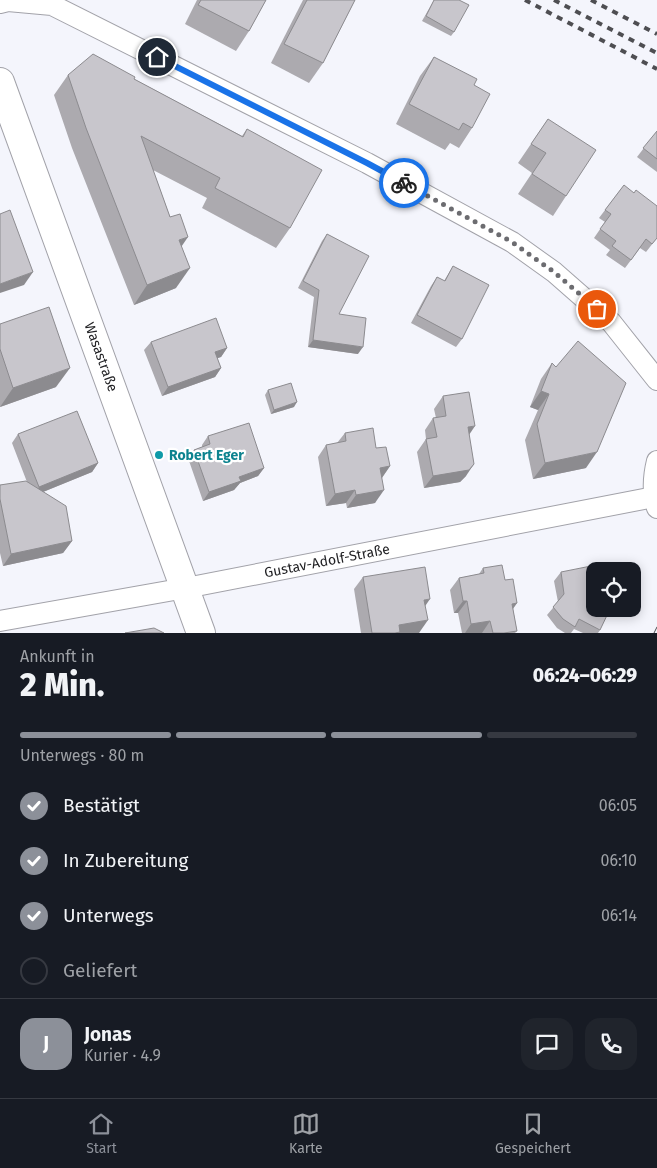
<!DOCTYPE html>
<html lang="de">
<meta charset="utf-8">
<style>
body{margin:0;font-family:"Fira Sans",sans-serif;background:#20242c;color:#f1f3f6;height:100vh;display:flex;flex-direction:column;font-size:19px;white-space:nowrap}
*{box-sizing:border-box;margin:0}
p{font-size:16px;color:#9ea1a6}
.icon{flex:none;width:28px;height:28px;fill:none;stroke:currentColor;stroke-width:2;stroke-linecap:round;stroke-linejoin:round}
.map{position:relative;height:633px;overflow:hidden}
.sheet{display:flex;flex-direction:column;background:#171b24;flex:1}
.sheet>*{flex:none}
.controls{position:absolute;left:586px;top:562px;display:grid;gap:10px}
.controls a{display:grid;place-items:center;width:55px;height:55px;border-radius:10px;background:#171b24;box-shadow:0 2px 12px #0003;font-size:25px}
.pin{position:absolute;display:grid;place-items:center;width:42px;height:42px;color:#fff;margin:-21px;border:2px solid #fff;border-radius:50%;box-shadow:0 1px 5px #0007}
.courier{position:absolute;display:grid;place-items:center;width:50px;height:50px;margin:-25px;border:4px solid #1a73e8;border-radius:50%;background:#fff;color:#222;box-shadow:0 1px 6px #0007}
.headline em{font-style:normal;font-weight:800}
.headline div{display:flex;flex-direction:column-reverse}
.headline{display:flex;align-items:center;justify-content:space-between;height:85px;padding:0 20px}
h1{font-size:32px;font-weight:800;line-height:38px}
.bar{display:grid;grid-template-columns:repeat(4,1fr);gap:8px 5px;align-content:center;height:60px;padding:0 20px}
.bar i{height:6px;border-radius:4px;background:#363941}
.bar .current{background:#8c9099}
.bar p{grid-column:span 4}
.line{display:flex;align-items:center;gap:12px;padding:0 20px;border-top:1px solid #363941}
.line div{flex:1}
.round{display:grid;place-items:center;flex:none;width:52px;height:52px;border-radius:15px;background:#20242c}
ol{padding:0 20px;list-style:none}
li{display:flex;align-items:center;gap:15px;height:55px}
li p{margin-inline-start:auto}
li .icon{padding:5px;border-radius:50%;background:#8c9099;color:#fff;stroke-width:4}
li:last-child{color:#9ea1a6}
li i{width:28px;height:28px;border:2px solid #363941;border-radius:50%}
.dock{display:flex;justify-content:space-around;align-items:center;height:70px;border-top:1px solid #363941;background:#171b24;font-size:14px;color:#9ea1a6}
.dock a{display:grid;justify-items:center;gap:2px}
.dock .current{color:#8c9099}
.map>svg:first-child{display:block}
</style>
<div class="map">
<svg width="657" height="633" viewBox="0 0 657 633">
<rect width="100%" height="100%" fill="#f4f5fc"/>
<g fill="none" stroke-linecap="round" stroke-linejoin="round">
<defs>
<g id="street">
<path d="M0,3L8,1L52,5L367,163L512,242L554,272L611,322L657,380"/>
<path d="M657,461C653,477 652,492 657,508"/>
<path d="M0,621L191,587L654,497"/>
</g>
<path id="secondary" d="M0,82L201,633"/>
</defs>
<use href="#street" stroke="#a2a2a9" stroke-width="22"/>
<use href="#secondary" stroke="#a2a2a9" stroke-width="30"/>
<use href="#street" stroke="#fff" stroke-width="20"/>
<use href="#secondary" stroke="#fff" stroke-width="28"/>
<path stroke="#4e4e52" stroke-width="1" d="M654,633L657,627"/>
<g stroke="#4e4e52" stroke-width="4" stroke-dasharray="6 6" stroke-linecap="butt">
<path d="M525,0L657,69"/>
<path d="M554,0L657,53"/>
<path d="M591,0L657,34"/>
</g>
</g>
<g fill="#acaaaf">
<path d="M197,0H266L249,31L236,51L185,24Z"/>
<path d="M303,0H355L323,63L309,83L271,63Z"/>
<path d="M434,0H459L454,32L451,36L422,21Z"/>
<path d="M434,57L474,85L472,128L459,148L450,143L445,150L396,124L420,76Z"/>
<path d="M68,75L134,79L242,136L247,129L290,228L276,248L202,208L207,198L153,170L181,247L176,288L134,305L72,148L54,95Z"/>
<path d="M548,119L566,196L553,216L518,194L532,173L518,163Z"/>
<path d="M657,131V172L637,157Z"/>
<path d="M624,185L657,238L646,252L640,248L625,268L606,255L610,250L594,238L605,222L599,218Z"/>
<path d="M327,234L339,314L358,354L308,347L314,297L298,288L322,241Z"/>
<path d="M453,266L462,339L456,347L411,323L431,286L437,277L444,281Z"/>
<path d="M0,324L56,387L0,407Z"/>
<path d="M151,342L227,348L221,357L217,358L221,368L215,377L162,396L144,350Z"/>
<path d="M552,363L586,468L533,479L525,440L538,410L530,407L541,379Z"/>
<path d="M268,390L294,407L271,414L265,395Z"/>
<path d="M443,396L469,435L466,476L460,482L424,488L417,452L426,439L425,430L433,418H436L434,409Z"/>
<path d="M345,433L376,448L390,466L382,478L375,503L347,508L346,503L326,506L318,457L326,445L337,443Z"/>
<path d="M18,434L98,463L92,472L43,492L72,541L63,553L3,566L0,553V485L27,482L12,443Z"/>
<path d="M208,436L264,468L258,476L240,483L234,490L203,501L188,458L194,450L202,447V445Z"/>
<path d="M483,568L505,580L517,603L513,609L517,631L515,633H462L458,613H454L450,590L459,578L479,574Z"/>
<path d="M561,572L600,630L598,633H583L574,629L571,633H565L557,628L547,615L558,602L554,581Z"/>
<path d="M363,577L425,606L419,633H361L354,589Z"/>
</g>
<g fill="#8c8b8f">
<path d="M188,237L175,256L179,240Z"/>
<path d="M190,268L176,288L134,305L147,285Z"/>
<path d="M33,272L24,285L0,293V284Z"/>
<path d="M313,340L363,347L358,354L308,347Z"/>
<path d="M227,348L221,357L209,361L215,352Z"/>
<path d="M70,368L56,387L0,407L13,388Z"/>
<path d="M221,368L215,377L162,396L168,387Z"/>
<path d="M541,391L549,394L538,410L530,407Z"/>
<path d="M297,402L294,407L271,414L274,410Z"/>
<path d="M475,426L467,438L468,427Z"/>
<path d="M597,452L586,468L533,479L545,463Z"/>
<path d="M98,463L92,472L33,496L39,487Z"/>
<path d="M474,464L466,476L460,482L424,488L433,476Z"/>
<path d="M390,466L381,479L380,468Z"/>
<path d="M264,468L258,476L240,483L234,490L203,501L209,492L239,477Z"/>
<path d="M355,490L346,503L326,506L335,494Z"/>
<path d="M384,490L375,503L347,508L356,495Z"/>
<path d="M72,541L63,553L3,566L11,554Z"/>
<path d="M430,599L421,612L424,600Z"/>
<path d="M463,601H467L458,613H454Z"/>
<path d="M517,603L508,615L512,604Z"/>
<path d="M428,620L419,633H393L399,625Z"/>
<path d="M490,621L482,633H465L471,624Z"/>
</g>
<g fill="#c8c6cc" stroke="#8c8b8f">
<path d="M201,0H266L249,31L198,5Z"/>
<path d="M307,0H355L323,63L284,44Z"/>
<path d="M434,0H459L469,5L454,32L426,16Z"/>
<path d="M93,54L135,77L134,79L243,137L247,129L322,170L290,228L215,188L220,178L141,136L170,217L180,214L188,237L179,240L190,268L147,285L86,128L68,75Z"/>
<path d="M434,57L477,79L474,85L490,94L472,128L463,123L459,130L409,104Z"/>
<path d="M548,119L596,150L566,196L532,174L546,153L531,144Z"/>
<path d="M657,131V159L643,148Z"/>
<path d="M624,185L634,193L636,190L657,206V238L652,244L646,239L631,260L612,246L616,241L600,229L611,214L605,210Z"/>
<path d="M10,210L33,272L0,284V214Z"/>
<path d="M327,234L369,256L339,314L366,318L363,347L313,340L319,290L303,281Z"/>
<path d="M453,266L489,285L462,339L417,315L437,277L445,281Z"/>
<path d="M49,307L70,368L13,388L0,349V324Z"/>
<path d="M216,318L227,348L215,352L221,368L168,387L151,342Z"/>
<path d="M578,341L626,383L597,452L545,463L537,424L549,394L541,391L552,363L556,367Z"/>
<path d="M291,383L297,402L274,410L268,390Z"/>
<path d="M469,392L475,426L468,427L474,464L469,470L433,476L426,439L437,437L433,418L446,416L443,396Z"/>
<path d="M77,411L98,463L39,487L18,434Z"/>
<path d="M249,423L264,468L239,477L241,481L209,492L194,450L210,444L208,436Z"/>
<path d="M373,428L376,448L386,447L390,466L380,468L384,490L356,495L355,490L335,494L326,445L346,441L345,433Z"/>
<path d="M26,481L66,506L72,541L11,554L0,499V485Z"/>
<path d="M606,563L612,571H595V609H610L600,630L579,619L575,627L563,619L553,607L564,594L561,572Z"/>
<path d="M502,565L505,580L513,579L517,603L512,604L517,631L504,633H493L490,621L471,624L467,601H463L459,578L484,573L483,568Z"/>
<path d="M425,567L430,599L424,600L428,620L399,625L400,632L395,633H372L363,577Z"/>
<path d="M154,628L164,633H125Z"/>
</g>
<g fill="none" stroke-linecap="round" stroke-linejoin="round">
<path stroke="#6c6c70" stroke-width="5" stroke-dasharray="0 9" d="M404,183L512,242L554,272L597,309"/>
<path stroke="#1a73e8" stroke-width="6" d="M157,57L367,163L404,183"/>
</g>
<circle fill="#0f9aa8" stroke="#fff" stroke-width="2" cx="159" cy="455" r="5"/>
<g text-anchor="middle" dominant-baseline="central" stroke-width="4.5" stroke-linejoin="round" paint-order="stroke">
<g font-size="14" fill="#222225" stroke="#fff">
<text transform="translate(101 357) rotate(70)">Wasastraße</text>
<text transform="translate(327 561) rotate(-11)">Gustav-Adolf-Straße</text>
</g>
<g font-size="14" font-weight="bold" fill="#0d838f" stroke="#fff" text-anchor="start">
<text x="169" y="455">Robert Eger</text>
</g>
</g>
</svg>
<div class="controls">
<a><svg class="icon" aria-label="locate" viewBox="0 0 24 24"><circle cx="12" cy="12" r="6"/><path d="M12 2v4M12 18v4M2 12h4M18 12h4"/></svg></a>
</div>
<div class="pin" style="left:597px;top:309px;background:#ea580c"><svg class="icon" aria-label="bag" viewBox="0 0 24 24"><path d="M5 8h14l-1 12H6zM9 8a3 3 0 0 1 6 0"/></svg></div>
<div class="pin" style="left:157px;top:57px;background:#1f2937"><svg class="icon" aria-label="home" viewBox="0 0 24 24"><path d="M3 11l9-7 9 7M6 9v11h12V9"/></svg></div>
<div class="courier" style="left:404px;top:183px"><svg class="icon" aria-label="bike" viewBox="0 0 24 24"><circle cx="6" cy="16" r="4"/><circle cx="18" cy="16" r="4"/><path d="M6 16l4-8h5l3 8M10 8l3 8H6M13 5h3"/></svg></div>
</div>
<section class="sheet">
<div class="headline"><div><h1>2 Min.</h1><p>Ankunft in</p></div><em>06:24–06:29</em></div>
<div class="bar"><i class="current"></i><i class="current"></i><i class="current"></i><i></i><p>Unterwegs · 80 m</p></div>
<ol>
<li><svg class="icon" aria-label="check" viewBox="0 0 24 24"><path d="M5 12l5 5 9-10"/></svg>Bestätigt<p>06:05</p></li>
<li><svg class="icon" aria-label="check" viewBox="0 0 24 24"><path d="M5 12l5 5 9-10"/></svg>In Zubereitung<p>06:10</p></li>
<li><svg class="icon" aria-label="check" viewBox="0 0 24 24"><path d="M5 12l5 5 9-10"/></svg>Unterwegs<p>06:14</p></li>
<li><i></i>Geliefert</li>
</ol>
<div class="line" style="height:90px"><b class="round" style="background:#8c9099;color:#fff">J</b><div><b>Jonas</b><p>Kurier · 4.9</p></div><a class="round"><svg class="icon" aria-label="chat" viewBox="0 0 24 24"><path d="M4 5h16v11H9l-5 4z"/></svg></a><a class="round"><svg class="icon" aria-label="phone" viewBox="0 0 24 24"><path d="M5 4h4l2 5-3 2q2 4 5 5l2-3 5 2v4C11 20 4 13 5 4z"/></svg></a></div>
</section>
<nav class="dock">
<a class="current"><svg class="icon" aria-label="home" viewBox="0 0 24 24"><path d="M3 11l9-7 9 7M6 9v11h12V9"/></svg>Start</a>
<a><svg class="icon" aria-label="map" viewBox="0 0 24 24"><path d="M3 6l6-2 6 2 6-2v14l-6 2-6-2-6 2zM9 4v14M15 6v14"/></svg>Karte</a>
<a><svg class="icon" aria-label="saved" viewBox="0 0 24 24"><path d="M7 4h10v16l-5-4-5 4z"/></svg>Gespeichert</a>
</nav>
